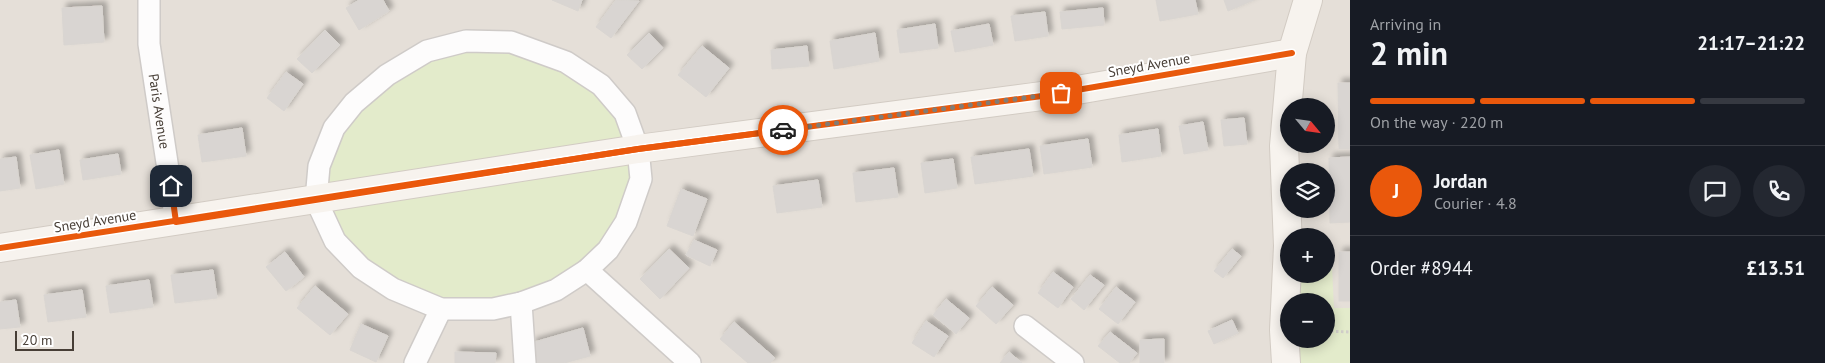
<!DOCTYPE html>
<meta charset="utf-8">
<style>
body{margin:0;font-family:"PT Sans",sans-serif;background:#242831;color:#f1f3f6;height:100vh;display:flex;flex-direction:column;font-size:19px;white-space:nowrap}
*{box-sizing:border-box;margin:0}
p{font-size:16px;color:#9ea1a6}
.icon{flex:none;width:28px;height:28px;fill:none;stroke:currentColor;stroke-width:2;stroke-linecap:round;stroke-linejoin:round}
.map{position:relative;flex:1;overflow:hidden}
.drawer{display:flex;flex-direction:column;background:#171b24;width:475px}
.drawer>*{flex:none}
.needle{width:32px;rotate:119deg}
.buttons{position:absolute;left:1280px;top:98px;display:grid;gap:10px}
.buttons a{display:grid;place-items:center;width:55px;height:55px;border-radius:50%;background:#171b24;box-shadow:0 2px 12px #0003;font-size:25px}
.scale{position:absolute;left:15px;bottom:12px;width:59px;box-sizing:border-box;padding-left:5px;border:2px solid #473e36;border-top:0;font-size:14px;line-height:18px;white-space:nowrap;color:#473e36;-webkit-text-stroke:4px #fff;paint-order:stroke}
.pin{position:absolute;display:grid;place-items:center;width:42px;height:42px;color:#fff;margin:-21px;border-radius:10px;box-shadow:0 2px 8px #0006}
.courier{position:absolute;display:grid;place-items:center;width:50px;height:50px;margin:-25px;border:4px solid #ea580c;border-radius:50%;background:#fff;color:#222;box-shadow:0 1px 6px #0007}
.head em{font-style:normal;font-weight:700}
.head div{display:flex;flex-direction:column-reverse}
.head{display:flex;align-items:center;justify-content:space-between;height:85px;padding:0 20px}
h1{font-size:32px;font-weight:700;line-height:38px}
.bar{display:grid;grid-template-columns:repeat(4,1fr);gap:8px 5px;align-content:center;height:60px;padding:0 20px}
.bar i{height:6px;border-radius:4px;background:#363941}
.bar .current{background:#ea580c}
.bar p{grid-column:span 4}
.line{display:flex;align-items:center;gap:12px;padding:0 20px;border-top:1px solid #363941}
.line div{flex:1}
.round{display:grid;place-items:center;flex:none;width:52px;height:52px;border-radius:26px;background:#242831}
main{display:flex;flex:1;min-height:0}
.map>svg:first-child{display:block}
</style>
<main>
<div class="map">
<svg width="1350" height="363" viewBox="0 0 1350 363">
<defs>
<filter id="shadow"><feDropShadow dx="4.5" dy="-4.5" stdDeviation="2.5" flood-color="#0004"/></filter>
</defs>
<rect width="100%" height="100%" fill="#f1eeeb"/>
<path fill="#e5dfd8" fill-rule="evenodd" d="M0,0H1350V363H0ZM1289,106H1326V144H1289ZM1289,171H1326V209H1289ZM1289,236H1326V274H1289ZM1289,301H1326V339H1289Z"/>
<g fill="#e3ebcb" fill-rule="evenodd">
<path d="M511,42L601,85L638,149L626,222L556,290L441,309L335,241L319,166L334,128L427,51Z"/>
<path d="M1326,245L1331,246L1334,308H1350V363H1286L1289,274H1326ZM1289,301H1326V339H1289Z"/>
</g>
<g fill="#d9d5d2" stroke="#d9d5d1" filter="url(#shadow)">
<path d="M359,0H383L389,11L359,30L346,8Z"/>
<path d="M552,0H582L578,11Z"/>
<path d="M616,0L639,1L611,38L596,27Z"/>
<path d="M1156,0H1195L1198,14L1160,21Z"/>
<path d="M1224,0H1254L1228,11Z"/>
<path d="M102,6L104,42L64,45L62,8Z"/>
<path d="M1103,8L1104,25L1062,29L1060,12Z"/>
<path d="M1045,12L1048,36L1015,41L1011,16Z"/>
<path d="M935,24L938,48L900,53L897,30Z"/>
<path d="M989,24L993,45L955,52L951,31Z"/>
<path d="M325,30L340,45L312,73L297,59Z"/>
<path d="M649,33L663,48L642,69L627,55Z"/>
<path d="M875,33L879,61L834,69L830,41Z"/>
<path d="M702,46L729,68L706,97L678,75Z"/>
<path d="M807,46L809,66L772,69L771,50Z"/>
<path d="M286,72L303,84L284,111L267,98Z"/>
<path d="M1338,83H1350V149H1339Z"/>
<path d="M1244,118L1247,144L1224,146L1221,120Z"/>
<path d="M1203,122L1208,150L1184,154L1179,126Z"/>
<path d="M242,128L246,156L202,162L198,135Z"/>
<path d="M1158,129L1161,156L1122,162L1119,135Z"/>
<path d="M1088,139L1092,167L1044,174L1040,146Z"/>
<path d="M1029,149L1033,176L975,184L971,157Z"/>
<path d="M59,150L64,184L36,189L30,155Z"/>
<path d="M118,154L121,174L83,180L80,160Z"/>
<path d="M16,157L20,188L0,191V159Z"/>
<path d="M1350,157V222L1330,223L1329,158Z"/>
<path d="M953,159L957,188L925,193L921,163Z"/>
<path d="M894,168L898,197L856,202L853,173Z"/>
<path d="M818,180L822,207L777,213L773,186Z"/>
<path d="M681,189L707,199L693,236L667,226Z"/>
<path d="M694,240L717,250L710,266L686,255Z"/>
<path d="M669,249L689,268L660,299L640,279Z"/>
<path d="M1232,249L1241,256L1223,278L1214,271Z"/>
<path d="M285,252L304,277L286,291L266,267Z"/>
<rect x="1339" y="252" width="11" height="49"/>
<path d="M213,270L217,298L175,303L171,275Z"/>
<path d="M1053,272L1073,287L1058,308L1038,293Z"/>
<path d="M1090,275L1104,285L1084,310L1071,299Z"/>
<path d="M149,280L153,307L110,313L106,286Z"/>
<path d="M315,286L348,314L330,335L297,308Z"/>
<path d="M992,287L1013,305L996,324L976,306Z"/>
<path d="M1116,287L1135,302L1118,324L1099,309Z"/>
<path d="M82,290L86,317L48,322L44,295Z"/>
<path d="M946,299L969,318L956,334L933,315Z"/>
<path d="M16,300L20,327L0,329V302Z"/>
<path d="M1232,320L1238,333L1214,344L1208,331Z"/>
<path d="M926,321L948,336L934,357L912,343Z"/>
<path d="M734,322L775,358L770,363H748L720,339Z"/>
<path d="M361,324L388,336L376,362L350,350Z"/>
<path d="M583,328L590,356L564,363H536L531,343Z"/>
<path d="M1110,332L1137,353L1129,363H1120L1098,346Z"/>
<path d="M1164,339V363H1140V340Z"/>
<path d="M455,352L496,353L495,363H455Z"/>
<path d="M1009,352L1022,363H1000Z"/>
</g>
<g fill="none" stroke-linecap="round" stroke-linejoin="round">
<defs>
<g id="street">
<path id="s1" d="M149,0V44L176,222"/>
<path d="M466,41L511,42L566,62L601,85L625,113L638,149L641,179L626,222L608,250L587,270L556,290L521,303L493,309H441L393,289L361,268L335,241L316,200L319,166L334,128L354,103L387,75L427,51Z"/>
<path d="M587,270L690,363"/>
<path d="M521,303L525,363"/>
<path d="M1025,326L1073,363"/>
<path d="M415,363L441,309"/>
</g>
<g id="secondary">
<path d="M0,248L638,149L1042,96L1292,53"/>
<path d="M1286,363L1284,330L1288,246L1284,146L1292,53L1308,0"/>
</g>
</defs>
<use href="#street" stroke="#cfcbc8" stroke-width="24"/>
<use href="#secondary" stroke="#d2cbc3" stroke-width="30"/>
<path stroke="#d1ceca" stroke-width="3" stroke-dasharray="2.5 2.5" stroke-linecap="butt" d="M1326,331L1350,332"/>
<use href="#street" stroke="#fdfcfc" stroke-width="21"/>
<use href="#secondary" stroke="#f7f3ee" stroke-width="28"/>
<defs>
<path id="cycleway" d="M0,248L638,149L1042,96L1292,53"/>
</defs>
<use href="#cycleway" stroke="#fff" stroke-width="9"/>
<use href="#cycleway" stroke="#e8590c" stroke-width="6"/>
</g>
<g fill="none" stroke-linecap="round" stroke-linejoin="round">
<path stroke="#827c75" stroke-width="5" stroke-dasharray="0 9" d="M783,130L1061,93"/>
<path stroke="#ea580c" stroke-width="6" d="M171,186L176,222L638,149L783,130"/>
</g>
<g text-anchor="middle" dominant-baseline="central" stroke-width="4" stroke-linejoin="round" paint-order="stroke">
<g font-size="14" fill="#473e36" stroke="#fff">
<text transform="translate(1149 65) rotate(-10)">Sneyd Avenue</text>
<text stroke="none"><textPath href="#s1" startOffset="112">Paris Avenue</textPath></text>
<text transform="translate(95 221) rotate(-9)">Sneyd Avenue</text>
</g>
</g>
</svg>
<div class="buttons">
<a><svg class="needle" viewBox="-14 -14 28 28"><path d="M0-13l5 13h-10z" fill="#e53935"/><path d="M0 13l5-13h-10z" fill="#9ea1a6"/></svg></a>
<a><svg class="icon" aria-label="layers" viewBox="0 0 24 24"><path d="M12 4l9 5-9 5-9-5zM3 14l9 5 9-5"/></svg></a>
<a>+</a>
<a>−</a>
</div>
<div class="scale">20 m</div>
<div class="pin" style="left:1061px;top:93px;background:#ea580c"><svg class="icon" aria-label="bag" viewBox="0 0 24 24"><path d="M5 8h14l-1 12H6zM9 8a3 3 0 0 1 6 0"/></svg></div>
<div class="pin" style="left:171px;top:186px;background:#1f2937"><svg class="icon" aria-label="home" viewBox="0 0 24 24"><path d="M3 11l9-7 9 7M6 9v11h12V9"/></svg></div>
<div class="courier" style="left:783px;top:130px"><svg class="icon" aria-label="car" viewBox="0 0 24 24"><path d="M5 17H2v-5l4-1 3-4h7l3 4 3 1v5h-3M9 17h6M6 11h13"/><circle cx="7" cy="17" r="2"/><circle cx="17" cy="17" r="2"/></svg></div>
</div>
<section class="drawer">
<div class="head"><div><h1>2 min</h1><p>Arriving in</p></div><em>21:17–21:22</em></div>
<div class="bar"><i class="current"></i><i class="current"></i><i class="current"></i><i></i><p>On the way · 220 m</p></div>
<div class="line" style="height:90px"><b class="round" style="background:#ea580c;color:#fff">J</b><div><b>Jordan</b><p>Courier · 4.8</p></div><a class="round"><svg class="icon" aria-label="chat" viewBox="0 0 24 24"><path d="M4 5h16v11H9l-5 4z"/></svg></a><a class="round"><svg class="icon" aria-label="phone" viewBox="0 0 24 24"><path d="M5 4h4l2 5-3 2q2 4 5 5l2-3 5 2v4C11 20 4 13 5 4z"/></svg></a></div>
<div class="line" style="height:65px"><div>Order #8944</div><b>£13.51</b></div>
</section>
</main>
